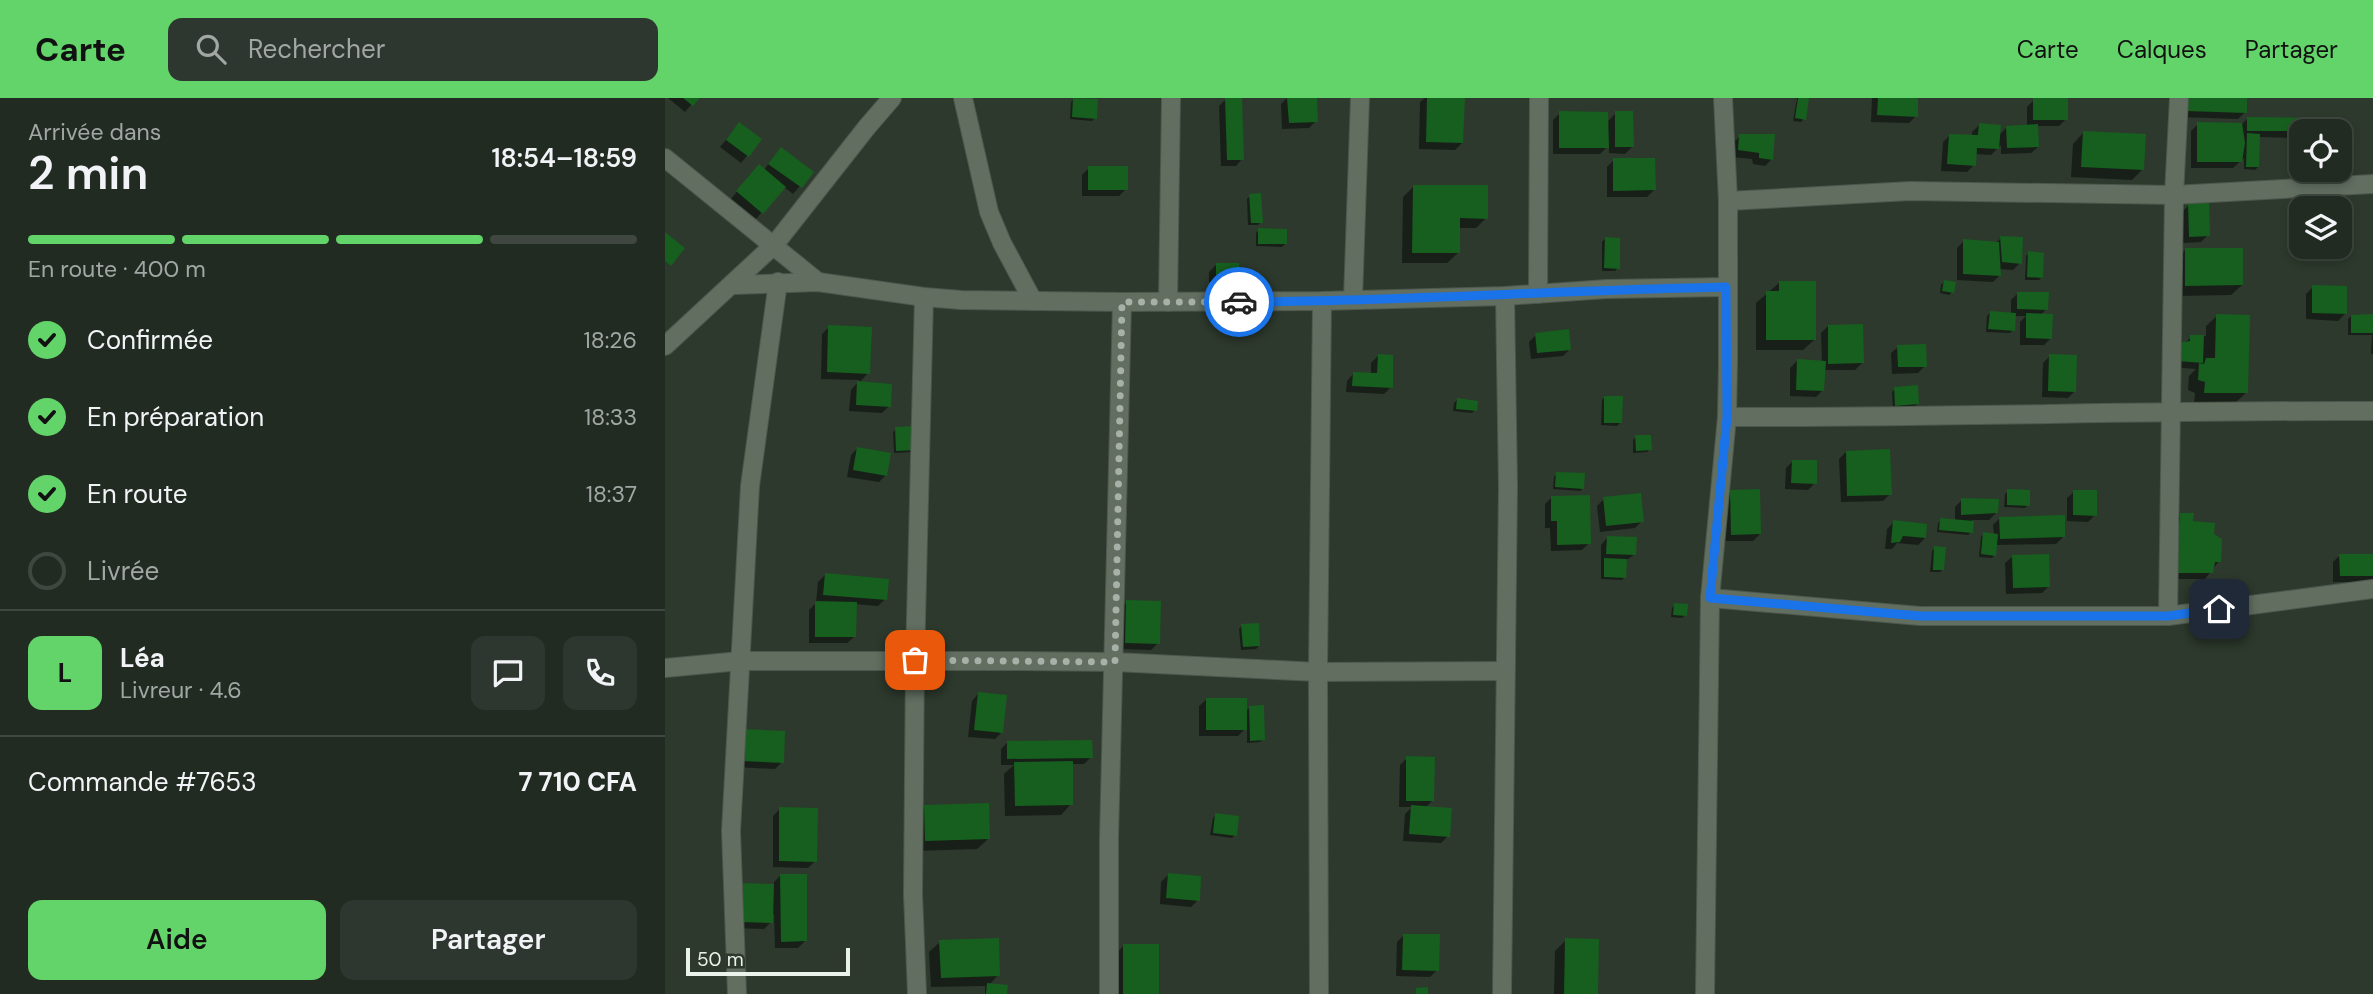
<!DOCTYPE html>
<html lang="fr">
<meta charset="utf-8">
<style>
body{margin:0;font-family:"DM Sans",sans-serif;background:#2e372f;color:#f1f3f6;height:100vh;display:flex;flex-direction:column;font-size:26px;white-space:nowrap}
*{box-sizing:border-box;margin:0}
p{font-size:23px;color:#a2a7a5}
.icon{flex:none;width:38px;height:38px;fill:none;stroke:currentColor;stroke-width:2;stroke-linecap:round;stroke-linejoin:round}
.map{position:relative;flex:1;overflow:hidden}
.side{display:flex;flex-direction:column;background:#222b22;width:665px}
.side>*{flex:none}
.buttons{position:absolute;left:1624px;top:21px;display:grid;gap:14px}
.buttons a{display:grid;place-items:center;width:63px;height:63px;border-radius:14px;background:#222b22;box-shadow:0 4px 10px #0003,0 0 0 2px #3f4740;font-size:35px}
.scale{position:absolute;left:21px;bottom:18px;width:164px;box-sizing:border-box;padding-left:7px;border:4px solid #ebf2eb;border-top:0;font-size:19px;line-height:24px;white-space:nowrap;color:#ebf2eb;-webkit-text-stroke:5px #2d392d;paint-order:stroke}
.pin{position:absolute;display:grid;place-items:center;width:60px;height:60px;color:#fff;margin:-30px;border-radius:14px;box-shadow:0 4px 10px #0006}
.courier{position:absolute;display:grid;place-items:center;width:70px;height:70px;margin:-35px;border:5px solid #1a73e8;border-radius:50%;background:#fff;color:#222;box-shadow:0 2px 9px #0007}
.headline em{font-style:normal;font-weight:600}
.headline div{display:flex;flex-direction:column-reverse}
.headline{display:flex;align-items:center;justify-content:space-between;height:119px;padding:0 28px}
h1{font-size:46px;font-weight:600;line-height:52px}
.bar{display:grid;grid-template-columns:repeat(4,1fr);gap:10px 7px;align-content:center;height:84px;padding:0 28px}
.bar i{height:9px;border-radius:5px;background:#3f4740}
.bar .on{background:#63d469}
.bar p{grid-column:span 4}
.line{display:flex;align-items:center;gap:18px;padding:0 28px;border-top:2px solid #3f4740}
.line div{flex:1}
.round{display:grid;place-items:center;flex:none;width:74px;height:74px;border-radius:14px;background:#2e372f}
ol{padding:0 28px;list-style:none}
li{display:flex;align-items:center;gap:21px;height:77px}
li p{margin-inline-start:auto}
li .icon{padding:7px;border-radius:50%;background:#63d469;color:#111;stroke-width:4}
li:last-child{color:#a2a7a5}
li i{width:38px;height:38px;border:4px solid #3f4740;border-radius:50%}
.button{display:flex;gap:14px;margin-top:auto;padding:14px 28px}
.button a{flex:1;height:80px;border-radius:14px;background:#63d469;color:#111;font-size:28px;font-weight:600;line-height:80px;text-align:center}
.button a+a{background:#2e372f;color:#f1f3f6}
header{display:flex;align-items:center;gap:42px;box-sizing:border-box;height:98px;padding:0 35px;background:#63d469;color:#111}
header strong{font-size:33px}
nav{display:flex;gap:38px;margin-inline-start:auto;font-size:24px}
.search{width:490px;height:63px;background:#2e372f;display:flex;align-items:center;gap:18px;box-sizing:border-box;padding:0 24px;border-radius:14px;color:#a2a7a5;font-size:26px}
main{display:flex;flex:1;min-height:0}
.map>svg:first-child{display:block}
</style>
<header>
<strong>Carte</strong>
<div class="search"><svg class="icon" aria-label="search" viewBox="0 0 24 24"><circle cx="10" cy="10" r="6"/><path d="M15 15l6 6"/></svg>Rechercher</div>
<nav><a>Carte</a><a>Calques</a><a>Partager</a></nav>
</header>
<main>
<section class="side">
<div class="headline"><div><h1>2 min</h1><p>Arrivée dans</p></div><em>18:54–18:59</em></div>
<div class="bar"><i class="on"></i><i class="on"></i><i class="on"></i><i></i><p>En route · 400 m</p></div>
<ol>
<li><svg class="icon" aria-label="check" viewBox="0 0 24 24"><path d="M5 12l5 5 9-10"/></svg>Confirmée<p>18:26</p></li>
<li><svg class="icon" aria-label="check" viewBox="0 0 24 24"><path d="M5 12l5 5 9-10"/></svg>En préparation<p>18:33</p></li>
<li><svg class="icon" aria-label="check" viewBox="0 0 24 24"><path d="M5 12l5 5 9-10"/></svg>En route<p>18:37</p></li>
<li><i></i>Livrée</li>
</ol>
<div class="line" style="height:126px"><b class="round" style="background:#63d469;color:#111">L</b><div><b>Léa</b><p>Livreur · 4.6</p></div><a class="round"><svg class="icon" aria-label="chat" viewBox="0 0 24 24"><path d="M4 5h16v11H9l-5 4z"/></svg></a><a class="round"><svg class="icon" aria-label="phone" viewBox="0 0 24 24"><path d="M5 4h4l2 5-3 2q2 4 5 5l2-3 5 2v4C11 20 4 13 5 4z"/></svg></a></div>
<div class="line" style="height:91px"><div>Commande #7653</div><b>7 710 CFA</b></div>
<div class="button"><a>Aide</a><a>Partager</a></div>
</section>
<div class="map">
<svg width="1708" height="896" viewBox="0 0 1708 896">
<rect width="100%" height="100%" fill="#2d392d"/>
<g fill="#0007">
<path d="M3,0H32L20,14Z"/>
<path d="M622,0H650L651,23L644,30L617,31L616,6Z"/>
<path d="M760,0H798L797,45L790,52L754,51L755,4Z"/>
<path d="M1132,0H1143L1139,21L1136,24L1128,23Z"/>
<path d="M1207,0H1252L1251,18L1244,25L1206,24Z"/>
<path d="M1515,0H1581L1580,14L1573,21L1515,19Z"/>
<path d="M409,1L430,20L427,23L405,21L406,4Z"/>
<path d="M561,1L577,61L571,68H556L554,8Z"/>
<path d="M1369,2L1401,21L1394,28H1372L1373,49L1366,55L1336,56V47L1326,57L1310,56L1309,67L1302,74L1276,73L1278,44L1285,37L1307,39V34L1314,27L1333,38L1342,29L1362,28V9Z"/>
<path d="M895,15L942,24L951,15L967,49L960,56L944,55V47L935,56H888V22Z"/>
<path d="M1583,20L1646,22V33H1636V40L1594,39L1593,69L1590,72L1579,71V60L1568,70H1526V33L1533,26H1577Z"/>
<path d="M74,27L95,42L76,65L55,49Z"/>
<path d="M1418,35L1478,71L1467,82L1406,79L1408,46Z"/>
<path d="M1075,38L1107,61L1100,68L1088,66L1087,61L1067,59L1068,45Z"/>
<path d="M1675,39H1683L1684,71L1666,86H1647L1646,72H1675Z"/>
<path d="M109,58L147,74L128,96L119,89L90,122L66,101L87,75L99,72Z"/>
<path d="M949,62L989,92L982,99H942V69Z"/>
<path d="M424,70L461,91L454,98H417V77Z"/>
<path d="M749,88L821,120L811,130H793V155L782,165H737L738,99Z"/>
<path d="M585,98L596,124L593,127H583L582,101Z"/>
<path d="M1524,107L1543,137L1536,144L1518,145L1517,114Z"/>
<path d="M594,132L620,146L617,149L591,148V135Z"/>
<path d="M1336,140L1355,165L1348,172L1334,171L1335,177L1328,184L1292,182V150L1299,143L1330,146Z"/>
<path d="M940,141L953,170L950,173H937V144Z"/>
<path d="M1520,152L1577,187L1566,197L1510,198V162Z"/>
<path d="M1364,155L1377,179L1374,182H1360L1361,158Z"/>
<path d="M551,167L573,188L566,195H544V174Z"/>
<path d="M1279,184L1287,194L1284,197L1275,195L1276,187Z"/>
<path d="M1114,185L1149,242L1138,252H1091V205Z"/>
<path d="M1648,189L1680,216L1673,223L1641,221V196Z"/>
<path d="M1353,195L1381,211L1376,217L1386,240L1379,247H1355V224L1361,218H1349L1348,232L1345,235L1321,234L1322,218L1325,215L1346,217V202Z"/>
<path d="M1552,218L1581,295L1570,305H1529L1530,295L1523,292L1524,278L1531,271L1507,269L1519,246L1526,239L1541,238V228Z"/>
<path d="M1686,218L1708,225V256H1706L1707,237H1683V221Z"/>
<path d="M1163,228L1197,265L1190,272H1158V292L1151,299L1125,298V270L1132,263L1157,264L1156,235Z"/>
<path d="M164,229L203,275L194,285L224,308L217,315L184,313L186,292L195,282L156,281L157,236Z"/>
<path d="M871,237L905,251L898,258L866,261L864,244Z"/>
<path d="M1233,249L1260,268L1253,275L1227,276L1226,255Z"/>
<path d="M713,258L726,289L719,296L681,294L682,283L688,276L706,277V265Z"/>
<path d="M1385,258L1410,293L1403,300L1377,299L1378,265Z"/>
<path d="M1230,291L1252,306L1249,309L1228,310L1227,294Z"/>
<path d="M940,299L955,325L952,328L936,327L937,302Z"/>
<path d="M792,302L810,312L807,315L788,313L789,305Z"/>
<path d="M249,330L247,354L229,355L228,334L231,331Z"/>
<path d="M971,339L985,351L982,354L968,355V342Z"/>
<path d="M193,350L221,377L214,384L182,379L186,357Z"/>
<path d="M1181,354L1225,396L1218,403L1176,404L1174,361Z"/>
<path d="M1128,363L1150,385L1143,392L1120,391L1121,370Z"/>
<path d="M892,376L918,390L915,393L888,391L889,379Z"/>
<path d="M1343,393L1363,407L1360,410L1339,409L1340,396Z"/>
<path d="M1066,394L1095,436L1088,443H1060L1059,401Z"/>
<path d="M1409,394L1430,417L1423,424L1402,423V400Z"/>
<path d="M887,399L924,445L917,452L886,453L885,430H880V406Z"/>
<path d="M939,401L977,423L970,430L935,434L932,408Z"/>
<path d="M1297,402L1331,415L1324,422H1307L1306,434L1303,437L1272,434L1273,425L1276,422L1290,423V409Z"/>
<path d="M1516,416L1548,437L1554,463L1540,481H1505L1509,423Z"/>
<path d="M1335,420L1398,439L1391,446L1331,447L1330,457L1327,460L1314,459L1316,439L1319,436L1329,437L1328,427Z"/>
<path d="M1229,424L1260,440L1253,447L1232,445L1227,451H1220L1222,431Z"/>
<path d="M942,440L969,457L960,463V479L957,482L936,481V447Z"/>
<path d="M1270,450L1278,471L1275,474H1265L1267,453Z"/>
<path d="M1675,457L1708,458V484H1668V464Z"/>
<path d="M1347,459L1384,488L1377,495L1341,496L1340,465Z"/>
<path d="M160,477L220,501L213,508L190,506L189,539L182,545H144V512L151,505L153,484Z"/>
<path d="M462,504L493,545L486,552L454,551L455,511Z"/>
<path d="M1010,507L1020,517L1017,520L1006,519L1007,510Z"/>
<path d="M577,528L594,548L591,551L576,552L574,531Z"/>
<path d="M313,596L337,634L330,641L303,639L307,603Z"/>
<path d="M541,602L580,614L584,610L598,641L595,644L582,645V629L573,638H534V608Z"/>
<path d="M118,635L117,664L110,671L69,669Z"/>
<path d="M343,644L426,659L419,666H406V706L396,717L340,718L339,676L349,667H336V651Z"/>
<path d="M742,660L767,703L760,710L783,738L776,745L738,743L740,716L747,709H734L735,667Z"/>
<path d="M260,708L323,741L312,751L250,753L249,719Z"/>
<path d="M115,711L150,763L143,770L108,769V718Z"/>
<path d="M550,717L570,737L567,740L545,737L548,720Z"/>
<path d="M116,777L140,843L133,850H110L109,816H106V824L99,831L68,830L75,787L109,788V784Z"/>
<path d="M503,777L533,802L526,809L495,806L496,784Z"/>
<path d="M739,837L772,872L765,879L731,878L732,844Z"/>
<path d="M901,842L931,896H889L890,853Z"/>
<path d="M275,844L333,877L324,887L340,896H320V888L266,889L264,854Z"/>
<path d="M458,848L493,896H452V855Z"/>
</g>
<g fill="#165f1e">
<path d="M18,0H35L28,8Z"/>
<path d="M408,0L433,1L432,21L407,19Z"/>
<path d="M560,0H577L579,62H562Z"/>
<path d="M622,0H652L653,24L624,25Z"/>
<path d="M762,0H800L798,45L761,44Z"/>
<path d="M1133,0H1144L1141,22L1130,20Z"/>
<path d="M1213,0H1253V19L1212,17Z"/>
<rect x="1368" y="0" width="35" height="22"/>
<path d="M1521,0H1582V15L1521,13Z"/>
<path d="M894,13L943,14L944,50H894Z"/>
<path d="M950,13H968L969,49H950Z"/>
<path d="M1582,19L1648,20V33H1582Z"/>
<path d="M74,24L97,41L84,59L61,42Z"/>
<path d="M1532,24L1577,25L1580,45L1577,64H1532Z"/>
<path d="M1314,25L1336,27L1334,51L1312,50L1311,68L1282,66L1284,36L1313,37Z"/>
<path d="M1373,26L1374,49L1342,50L1341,28Z"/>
<path d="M1418,33L1481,36L1479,72L1416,69Z"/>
<path d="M1582,35L1595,36L1594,69H1581Z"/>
<path d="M1074,36H1110L1108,62L1094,60V55L1073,52Z"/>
<path d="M1675,37H1685L1686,72H1675Z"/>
<path d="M116,49L149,74L137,90L103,66Z"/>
<path d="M948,60H990L991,92L948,93Z"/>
<path d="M94,66L121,89L98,116L71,93Z"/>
<rect x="423" y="68" width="40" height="24"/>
<path d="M1653,72H1674L1675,79L1654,80Z"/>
<path d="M748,87H823V121L795,120V155H747Z"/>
<path d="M596,95L598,125H586L584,96Z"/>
<path d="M1523,105H1544L1545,138L1524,139Z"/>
<path d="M593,130L622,131V146H593Z"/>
<path d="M0,134L20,150L6,168L0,163Z"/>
<path d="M1335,138L1358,139L1357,166L1337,164Z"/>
<path d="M940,139L955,140V171L939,170Z"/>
<path d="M1298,141L1334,144L1336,178L1298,176Z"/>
<path d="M1520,150H1578V187L1520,188Z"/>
<path d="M1363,153L1379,155L1378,180L1362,179Z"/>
<path d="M551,165H574L575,189H551Z"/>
<path d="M1279,182L1291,184L1289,195L1277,193Z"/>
<path d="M1114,183H1151V242H1101V193H1114Z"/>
<path d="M1647,187L1682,188V216L1647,215Z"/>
<path d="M1352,194H1384L1383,212L1352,211Z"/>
<path d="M1325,213L1351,215L1350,233L1323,231Z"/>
<path d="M1361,215L1388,216L1387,241L1361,240Z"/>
<path d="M1551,216L1585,217L1583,295H1539L1540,284L1533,282L1534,265L1539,266L1541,260H1550Z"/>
<path d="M1708,216V235H1686V217Z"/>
<path d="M1198,226L1199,265L1163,266V227Z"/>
<path d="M163,227L207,229L205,276L162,274Z"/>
<path d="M904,231L906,252L872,255L870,235Z"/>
<path d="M1525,237H1539L1538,265L1513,263V245L1525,243Z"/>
<path d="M1261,246L1262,269H1233L1232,247Z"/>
<path d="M713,256L728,257V290L687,288L688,274L712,275Z"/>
<path d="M1384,256L1412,257L1411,294L1383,293Z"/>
<path d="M1132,261L1161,263L1159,293L1131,292Z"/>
<path d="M192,283L227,286L226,309L191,307Z"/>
<path d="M1253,287L1254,306L1230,308L1229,289Z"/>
<path d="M939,298H958L957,325H939Z"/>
<path d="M792,300L813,303L812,313L791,311Z"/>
<path d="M251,328L252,352L231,353L230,329Z"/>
<path d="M970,337H986L987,352L971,353Z"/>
<path d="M192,349L226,355L222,378L188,372Z"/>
<path d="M1225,351L1227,397L1182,398L1181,353Z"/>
<path d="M1127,362H1152V386L1126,385Z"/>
<path d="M891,374L920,375L919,391L890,389Z"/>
<path d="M1095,391L1096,436L1066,437L1065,392Z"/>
<path d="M1342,391L1365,392V408L1342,407Z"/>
<path d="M1408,392H1432V418L1408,417Z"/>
<path d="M976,395L979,424L941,428L938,399Z"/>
<path d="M925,397L926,446L892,447V423H886V398Z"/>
<path d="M1296,400L1334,401L1333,415L1296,417Z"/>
<path d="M1515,415H1529L1528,423L1550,425L1549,436L1557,441L1556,464H1550L1548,475H1511Z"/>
<path d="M1400,417V439L1335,441L1334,419Z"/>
<path d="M1275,420L1309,423L1308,435L1274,432Z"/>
<path d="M1228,422L1262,426L1261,440L1238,438L1235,444L1226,445Z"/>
<path d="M1318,434L1333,436L1331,458L1316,456Z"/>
<path d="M942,438L972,439L971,457L941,456Z"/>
<path d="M1269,448L1281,449L1279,472H1268Z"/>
<path d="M1384,456L1385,489L1348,490L1347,457Z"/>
<path d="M1674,456H1708V478H1675Z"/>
<path d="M939,460L962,461L961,480L939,479Z"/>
<path d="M160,475L224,481L222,502L158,497Z"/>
<path d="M461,502L496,503L495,546L460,545Z"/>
<path d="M150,503L192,504L191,539H150Z"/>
<path d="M1009,505L1023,506L1022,518L1008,517Z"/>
<path d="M594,525L595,548L578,549L576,526Z"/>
<path d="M313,594L342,597L338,635L309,632Z"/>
<rect x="541" y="600" width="41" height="32"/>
<path d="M599,607L600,642L585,643L584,608Z"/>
<path d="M77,631L120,633L119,665L76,663Z"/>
<path d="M427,642L428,660L342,661V643Z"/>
<path d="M741,658L770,659L769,703H741Z"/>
<path d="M408,663V707L350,708L349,664Z"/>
<path d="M324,705L325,741L260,743L259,707Z"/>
<path d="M746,707L787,710L785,739L744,736Z"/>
<path d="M114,709L153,710L152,764L114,763Z"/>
<path d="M550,715L574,718L572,738L548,735Z"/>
<path d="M503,775L536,778L535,803L501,800Z"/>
<path d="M115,776H142V843L116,844Z"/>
<path d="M75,785L109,786L108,825L74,824Z"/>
<path d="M738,836H775L774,873L737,872Z"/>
<path d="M334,840L335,878L276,880L274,842Z"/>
<path d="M900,840L934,841L933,896H899Z"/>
<rect x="458" y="846" width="36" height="50"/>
<path d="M322,885L343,887L342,896H321Z"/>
<path d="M763,889V896H751V890Z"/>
</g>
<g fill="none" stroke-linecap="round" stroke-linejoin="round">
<defs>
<g id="minor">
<path d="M298,0L324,114L337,145L368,203"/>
<path d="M0,60L153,184"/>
<path d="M1063,103L1245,93L1509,97L1708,86"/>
<path d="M69,187L153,184L259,199L296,202L457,204L657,203L840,198L942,191L1061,189"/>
<path d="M873,196L874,0"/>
<path d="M688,201L695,0"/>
<path d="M503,204L506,0"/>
<path d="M0,248L110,146L202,29L227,0"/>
<path d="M1062,319C1277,320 1492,312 1708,313"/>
<path d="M1045,500L1255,518H1503L1708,491"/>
<path d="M1503,518L1509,97L1514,0"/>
<path d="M0,570L75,563H354L450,564L653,574L839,573"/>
<path d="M72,896L66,733L85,388L113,184"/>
<path d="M252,896L248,796L250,562L259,199"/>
<path d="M444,896V741L457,204"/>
<path d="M654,896L653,574L657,203"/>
<path d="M837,896L843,389L840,198"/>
<path d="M1040,896L1045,500L1062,319L1063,266V103L1058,0"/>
</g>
</defs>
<use href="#minor" stroke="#4d574d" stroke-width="20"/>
<use href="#minor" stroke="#616e60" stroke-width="18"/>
</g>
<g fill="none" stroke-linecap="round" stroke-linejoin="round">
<path stroke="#a8b1a8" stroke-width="7" stroke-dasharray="0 12.6" d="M250,562L450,564L457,204H574"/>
<path stroke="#1a73e8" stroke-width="9" d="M574,204C737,203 899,192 1061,189L1062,319L1045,500L1255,518H1503L1554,511"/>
</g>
</svg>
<div class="buttons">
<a><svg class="icon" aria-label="locate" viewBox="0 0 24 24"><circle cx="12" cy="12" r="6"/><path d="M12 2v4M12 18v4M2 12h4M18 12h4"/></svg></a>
<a><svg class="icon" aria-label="layers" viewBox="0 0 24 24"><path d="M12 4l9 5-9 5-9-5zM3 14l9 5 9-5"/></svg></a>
</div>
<div class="scale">50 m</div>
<div class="pin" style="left:250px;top:562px;background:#ea580c"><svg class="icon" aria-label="bag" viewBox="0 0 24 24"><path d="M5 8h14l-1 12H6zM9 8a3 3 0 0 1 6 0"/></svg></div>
<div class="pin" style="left:1554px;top:511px;background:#1f2937"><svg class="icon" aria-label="home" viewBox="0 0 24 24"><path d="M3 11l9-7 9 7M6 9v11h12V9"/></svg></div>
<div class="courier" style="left:574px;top:204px"><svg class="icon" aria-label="car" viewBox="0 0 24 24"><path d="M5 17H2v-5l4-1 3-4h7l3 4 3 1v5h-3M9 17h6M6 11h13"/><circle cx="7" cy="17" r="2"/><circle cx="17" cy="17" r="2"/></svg></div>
</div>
</main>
